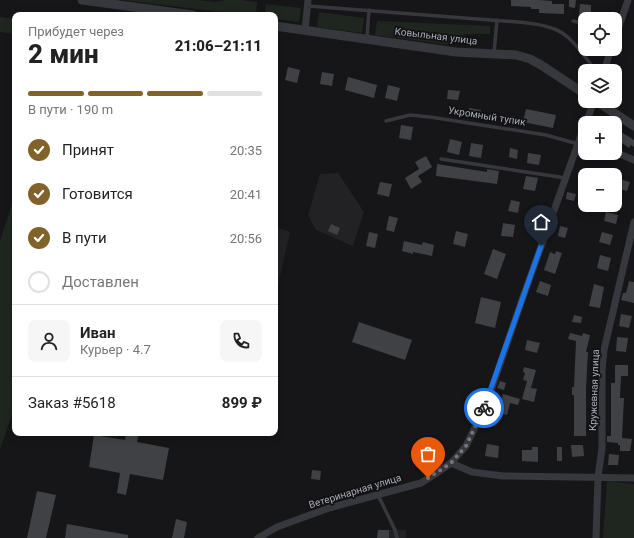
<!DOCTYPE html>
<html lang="ru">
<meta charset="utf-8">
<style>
body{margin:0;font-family:Roboto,sans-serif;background:#f6f6f6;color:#222;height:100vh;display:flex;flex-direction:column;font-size:15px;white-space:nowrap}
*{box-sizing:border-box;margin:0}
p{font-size:13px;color:#767676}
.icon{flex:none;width:22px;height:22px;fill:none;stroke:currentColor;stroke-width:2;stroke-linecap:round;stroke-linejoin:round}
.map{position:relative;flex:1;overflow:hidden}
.details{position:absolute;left:12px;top:12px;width:266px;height:424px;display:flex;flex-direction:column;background:#fff;border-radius:8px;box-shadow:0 2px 10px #0003}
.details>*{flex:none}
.fabs{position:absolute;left:578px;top:12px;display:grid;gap:8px}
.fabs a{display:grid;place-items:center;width:44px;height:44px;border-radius:8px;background:#fff;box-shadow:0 2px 10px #0003;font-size:20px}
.pin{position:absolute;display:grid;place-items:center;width:34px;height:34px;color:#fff;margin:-41px -17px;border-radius:50% 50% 50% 0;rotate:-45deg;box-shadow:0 0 4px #0007}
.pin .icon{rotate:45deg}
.courier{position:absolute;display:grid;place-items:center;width:40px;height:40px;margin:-20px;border:3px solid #1a73e8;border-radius:50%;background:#fff;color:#222;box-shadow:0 1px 5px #0007}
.head em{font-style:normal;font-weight:800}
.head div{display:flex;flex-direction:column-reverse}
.head{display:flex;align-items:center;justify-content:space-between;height:68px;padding:0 16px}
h1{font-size:26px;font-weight:800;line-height:30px}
.bar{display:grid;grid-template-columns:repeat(4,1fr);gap:6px 4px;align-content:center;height:48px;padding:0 16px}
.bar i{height:5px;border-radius:3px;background:#e0e0e0}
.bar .current{background:#80622a}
.bar p{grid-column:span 4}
.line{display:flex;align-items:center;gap:10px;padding:0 16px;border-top:1px solid #e0e0e0}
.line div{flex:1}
.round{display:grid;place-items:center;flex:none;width:42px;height:42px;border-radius:8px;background:#f6f6f6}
ol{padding:0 16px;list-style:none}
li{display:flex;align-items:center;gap:12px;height:44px}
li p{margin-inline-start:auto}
li .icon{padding:4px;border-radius:50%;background:#80622a;color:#fff;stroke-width:4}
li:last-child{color:#767676}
li i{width:22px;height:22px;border:2px solid #e0e0e0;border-radius:50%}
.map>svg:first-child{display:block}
</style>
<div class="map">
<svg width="634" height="538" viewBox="0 0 634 538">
<rect width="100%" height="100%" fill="#161618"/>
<g fill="#222225">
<path d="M338,173L364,212L353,246L316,230L308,215L320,174Z"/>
<path d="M275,227L290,232L275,298Z"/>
<path d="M378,530H406V538H377Z"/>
</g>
<g fill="#1e261f">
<path d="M122,0H197L215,2L225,0H241L257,2L256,15H245Z"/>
<path d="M266,4L301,8L299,22L275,19V15H265Z"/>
<path d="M319,12L364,18L362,33L317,27Z"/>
<path d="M0,17L15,19V34L0,32Z"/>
<path d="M377,21L490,26V34H465L452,45L375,35Z"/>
<path d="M15,194V406L0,449V241Z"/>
<path d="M607,481L634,484V538H603Z"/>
</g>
<g fill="#404145">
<path d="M511,0H538L552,1V4H564V14L539,13V9H531V7L511,6Z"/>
<path d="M569,0H576L575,8L569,7Z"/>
<path d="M580,4L591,5V15L579,14Z"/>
<path d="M288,67L300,70L297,83L285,80Z"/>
<path d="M322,72L334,74L332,86L320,84Z"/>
<path d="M348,77L377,85L374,98L345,90Z"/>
<path d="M388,85L400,88L397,101L385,98Z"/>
<path d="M448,90L460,91L458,100L447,99Z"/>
<path d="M469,108L481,110L479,119L468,117Z"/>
<path d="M526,109L556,115L553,128L523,122Z"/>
<path d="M502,115L516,117L515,123L501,121Z"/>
<path d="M401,125L413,127L411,140L399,138Z"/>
<path d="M615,128L634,140V147L631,145L629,148L619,141L615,147Z"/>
<path d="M450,139L462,142L459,155L447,152Z"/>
<path d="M471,143L483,145L481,158L469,156Z"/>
<path d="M510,148L518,150L517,159L509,157Z"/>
<path d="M528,153L541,155L539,165L527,163Z"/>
<path d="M426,156L432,167L418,176L422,182L411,189L405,178L419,169L415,162Z"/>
<path d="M437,164L487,172V169L499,171L497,184L436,176Z"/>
<path d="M526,176L538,178L535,191L523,189Z"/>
<path d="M619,179L630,182L627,191L616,188Z"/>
<path d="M380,182L392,184L389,197L377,194Z"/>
<path d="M567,192L576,194L574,201L566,199Z"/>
<path d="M511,200L520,202L518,213L508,211Z"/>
<path d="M606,212L618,215L616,224L604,221Z"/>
<path d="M389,216L398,218L394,232L386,230Z"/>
<path d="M503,223L515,225L513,237L501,236Z"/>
<path d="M331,224L340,228L337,235L328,231Z"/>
<path d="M560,226L568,228L565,238L558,236Z"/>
<path d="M456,231L468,234L465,247L453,244Z"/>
<path d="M369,232L378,234L375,248L366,246Z"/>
<path d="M602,232L613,235L610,245L599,242Z"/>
<path d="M404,241L422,245L423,242L434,245L432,256L413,252V254L402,251Z"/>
<path d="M493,249L506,254L497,279L484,274Z"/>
<path d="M556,251L562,253L555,274L544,270L550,252L555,254Z"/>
<path d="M600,255L611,258L608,271L597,268Z"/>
<path d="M540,281L551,285L548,296L536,292Z"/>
<path d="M629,281L634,282V303L621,300L623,293H626Z"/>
<path d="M594,284L604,287L600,308L589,306Z"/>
<path d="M481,297L501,302L495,328L475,323Z"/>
<path d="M621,314L632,316L629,328L619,326Z"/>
<path d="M574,315L582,317L581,323L572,322Z"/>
<path d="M359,322L412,340L405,360L352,342Z"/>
<path d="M570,333L582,336L583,333L590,335L586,352H588L586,388V436H574V395H572V387H574L576,341L568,339Z"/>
<path d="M617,337L628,338L626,352L616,351Z"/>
<path d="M527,340L540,343L537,353L525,350Z"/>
<path d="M615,365H628V376H621L620,398H624L622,438L632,439L630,451H620V445H618V443L607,442V436H611V383H615Z"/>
<path d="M524,367L536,370L531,388L537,389L534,402L522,399L527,381L523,380L525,373L523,372Z"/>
<path d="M500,381L506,383L504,390L497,388Z"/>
<path d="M503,394L520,399L518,405L510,403L507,415L498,413Z"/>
<path d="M126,433H139L137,442L169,448L163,480L130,474L126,495L117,493L120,473L89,467L94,435L125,440Z"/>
<path d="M487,444L499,446L498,458L485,456Z"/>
<path d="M571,445H583L584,456L572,457Z"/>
<path d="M532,447H538V462L522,461V450H532Z"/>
<rect x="557" y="447" width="5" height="14"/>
<path d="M609,454L619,455L618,465H608Z"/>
<path d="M312,470L321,471L320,480L311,479Z"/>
<path d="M37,491L56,495L46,538H27Z"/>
<path d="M176,519L187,522L184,538H172Z"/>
<path d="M67,524L128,535V538H65Z"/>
<path d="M378,530H389V538H377Z"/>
</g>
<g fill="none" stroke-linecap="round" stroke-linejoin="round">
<g stroke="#37383d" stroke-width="3.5">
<path d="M308,6L518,22C566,26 568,35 596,71"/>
<path d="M573,21L585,24"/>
<path d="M367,38L369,10"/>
<path d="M494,53L497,20"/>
<path d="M386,121L410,115L430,117L546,135L578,144"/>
<path d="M441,159L566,178"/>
<path d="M378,495L395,530L397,538"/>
</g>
<g stroke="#37383d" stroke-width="7">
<path d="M305,30L308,0"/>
<path d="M615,38L628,0"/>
<path d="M604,71L611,49"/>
<path d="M586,123L594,101"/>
<path d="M615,152L634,160"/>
<path d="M451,463L472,472L503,476L634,478"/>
<path d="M258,538L277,527L329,508L421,483L435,474L451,463L466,446L487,402L523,297L585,124"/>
<path d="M596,538L598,477L602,448V370L604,350L634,222"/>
</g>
<g stroke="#37383d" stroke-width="9">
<path d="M82,0L193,15"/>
<path d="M275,26L456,52L516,55L530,59L541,65L585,94"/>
<path d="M596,101L634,126"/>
</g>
</g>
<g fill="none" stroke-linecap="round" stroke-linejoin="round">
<path stroke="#757880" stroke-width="4" stroke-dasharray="0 7.2" d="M428,478L451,463L466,446L484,408"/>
<path stroke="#1a73e8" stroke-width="5" d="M484,408L541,246"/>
</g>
<g text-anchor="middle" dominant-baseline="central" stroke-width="3.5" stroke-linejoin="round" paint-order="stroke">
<g font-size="10" fill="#a8adb8" stroke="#111113">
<text transform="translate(436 36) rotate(7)">Ковыльная улица</text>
<text transform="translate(487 116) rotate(9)">Укромный тупик</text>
<text transform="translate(594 390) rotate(-88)">Кружевная улица</text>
<text transform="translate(355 491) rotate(-17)">Ветеринарная улица</text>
</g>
</g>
</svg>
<div class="fabs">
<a><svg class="icon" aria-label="locate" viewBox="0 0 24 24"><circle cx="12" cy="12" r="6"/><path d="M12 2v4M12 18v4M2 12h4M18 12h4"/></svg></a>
<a><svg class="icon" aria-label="layers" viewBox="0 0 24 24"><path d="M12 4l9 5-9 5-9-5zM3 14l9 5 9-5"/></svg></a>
<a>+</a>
<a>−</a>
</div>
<div class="pin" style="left:428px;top:478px;background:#ea580c"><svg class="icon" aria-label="bag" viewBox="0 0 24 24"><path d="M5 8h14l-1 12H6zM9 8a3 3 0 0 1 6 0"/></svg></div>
<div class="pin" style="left:541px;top:246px;background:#1f2937"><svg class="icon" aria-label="home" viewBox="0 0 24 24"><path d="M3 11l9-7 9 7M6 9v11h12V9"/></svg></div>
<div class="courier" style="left:484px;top:408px"><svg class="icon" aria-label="bike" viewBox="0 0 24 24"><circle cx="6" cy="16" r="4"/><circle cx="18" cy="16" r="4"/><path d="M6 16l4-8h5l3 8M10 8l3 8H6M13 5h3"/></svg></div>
<section class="details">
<div class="head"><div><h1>2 мин</h1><p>Прибудет через</p></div><em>21:06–21:11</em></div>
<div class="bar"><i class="current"></i><i class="current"></i><i class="current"></i><i></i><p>В пути · 190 m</p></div>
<ol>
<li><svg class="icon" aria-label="check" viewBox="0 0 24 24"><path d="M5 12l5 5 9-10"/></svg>Принят<p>20:35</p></li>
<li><svg class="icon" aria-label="check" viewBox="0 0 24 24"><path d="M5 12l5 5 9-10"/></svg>Готовится<p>20:41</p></li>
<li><svg class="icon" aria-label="check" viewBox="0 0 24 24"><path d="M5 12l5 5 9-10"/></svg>В пути<p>20:56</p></li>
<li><i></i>Доставлен</li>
</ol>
<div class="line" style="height:72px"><a class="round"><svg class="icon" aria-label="person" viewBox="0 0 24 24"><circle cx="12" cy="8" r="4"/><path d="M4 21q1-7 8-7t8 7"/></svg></a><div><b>Иван</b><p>Курьер · 4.7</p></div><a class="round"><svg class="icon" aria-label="phone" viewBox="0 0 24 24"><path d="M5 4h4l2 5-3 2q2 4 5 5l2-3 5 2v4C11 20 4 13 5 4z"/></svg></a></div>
<div class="line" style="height:52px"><div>Заказ #5618</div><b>899 ₽</b></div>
</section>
</div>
